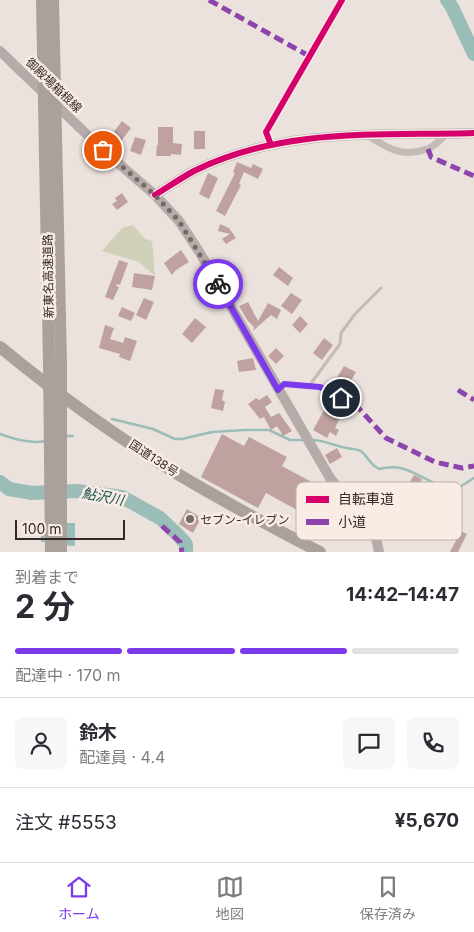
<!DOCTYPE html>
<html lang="ja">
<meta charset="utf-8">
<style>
body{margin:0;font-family:Inter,"Noto Sans JP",sans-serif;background:#f7f7f7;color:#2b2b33;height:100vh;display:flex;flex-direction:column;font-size:19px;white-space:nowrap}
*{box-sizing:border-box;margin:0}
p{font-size:16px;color:#7c7c81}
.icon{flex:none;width:28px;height:28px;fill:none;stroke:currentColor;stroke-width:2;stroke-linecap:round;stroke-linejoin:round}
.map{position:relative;height:552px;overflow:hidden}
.side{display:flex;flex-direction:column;background:#fff;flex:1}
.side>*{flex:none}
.scale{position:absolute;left:15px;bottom:12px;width:110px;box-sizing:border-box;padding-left:5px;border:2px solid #352826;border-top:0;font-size:14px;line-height:18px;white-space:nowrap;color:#352826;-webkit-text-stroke:4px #f9ece4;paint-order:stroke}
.pin{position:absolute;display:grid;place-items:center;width:42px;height:42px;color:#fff;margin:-21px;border:2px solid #fff;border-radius:50%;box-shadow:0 1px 5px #0007}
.courier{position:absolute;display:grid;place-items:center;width:50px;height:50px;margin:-25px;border:4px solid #7c3aed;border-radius:50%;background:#fff;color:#222;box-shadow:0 1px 6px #0007}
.headline em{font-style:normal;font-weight:700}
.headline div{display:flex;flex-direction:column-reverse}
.headline{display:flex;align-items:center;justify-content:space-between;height:85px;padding:0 15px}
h1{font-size:32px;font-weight:700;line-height:38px}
.bar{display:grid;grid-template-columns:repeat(4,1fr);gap:8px 5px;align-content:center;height:60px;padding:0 15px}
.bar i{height:6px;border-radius:4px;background:#e1e1e2}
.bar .current{background:#7c3aed}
.bar p{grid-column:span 4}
.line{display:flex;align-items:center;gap:12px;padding:0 15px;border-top:1px solid #e1e1e2}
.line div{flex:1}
.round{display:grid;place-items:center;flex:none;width:52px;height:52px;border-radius:8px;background:#f7f7f7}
.dock{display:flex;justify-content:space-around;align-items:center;height:70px;border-top:1px solid #e1e1e2;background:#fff;font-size:14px;color:#7c7c81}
.dock a{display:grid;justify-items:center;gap:2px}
.dock .current{color:#7c3aed}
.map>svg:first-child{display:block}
</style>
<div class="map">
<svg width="474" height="552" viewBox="0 0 474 552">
<rect width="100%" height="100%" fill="#ebe2de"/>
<path fill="#d0cfb8" d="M133,225L145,239L152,241L155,276L139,262L102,251L122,228Z"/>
<path fill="#9abeb7" d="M40,523H75V546L47,545V542H41Z"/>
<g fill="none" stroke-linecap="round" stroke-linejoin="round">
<g stroke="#9abeb7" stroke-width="2.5">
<path d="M112,419L153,429L175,439H182L212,432L244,430H269L290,440H306"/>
<path d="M0,434C13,439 31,444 45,441"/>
<path d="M65,436H73"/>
<path d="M311,440C325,440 334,446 347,448C352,450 357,448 362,452C369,458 369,464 379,469C401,463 413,473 432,482C439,485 447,487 455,490L474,478"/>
</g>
<g stroke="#9abeb7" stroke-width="14">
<path d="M447,0L452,7L474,54"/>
<path d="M0,482L9,489L32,493L77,491L122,497L160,518L177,534L186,544V552"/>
</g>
</g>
<g fill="#bfa29f">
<path d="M122,121L131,128L122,140L113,133Z"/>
<path d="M158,127H173V143L182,144L181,155L171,154V156H156L157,145H158Z"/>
<rect x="194" y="131" width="11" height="18"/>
<path d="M135,137L146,140L141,155L130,151Z"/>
<path d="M237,162L251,168L253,164L263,169L258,179L244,172L239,184L241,185L225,216L216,211L235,173L233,172Z"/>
<path d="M208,173L218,178L209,199L199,194Z"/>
<path d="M122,193L128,202L117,210L112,204L117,201L115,198Z"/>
<path d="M220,224L229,228L236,238L226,244L222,239L230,234L218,231Z"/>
<path d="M181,250L189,262L176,270L172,275L164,263Z"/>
<path d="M119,260L128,263L120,285L117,284L116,286L119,287L113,300L105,297Z"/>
<path d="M279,267L293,278L288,286L273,275Z"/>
<path d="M134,273L155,276L152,290L132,287Z"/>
<path d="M291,293L302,300L292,314L281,306Z"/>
<path d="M144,298L154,302L146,320L136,315Z"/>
<path d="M248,302L258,321L268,303L281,310L277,319L271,315L253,331L254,327L247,320L239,306Z"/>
<path d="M122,307L135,313L131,321L118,316Z"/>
<path d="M300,316L308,324L300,333L292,325Z"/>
<path d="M195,318L206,327L192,343L182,334Z"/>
<path d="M105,325L114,328L110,339L123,343L125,337L137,341L130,361L119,357L120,354L99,348Z"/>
<path d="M324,338L333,345L322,360L313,353Z"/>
<path d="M276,348L284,356L276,364L268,356Z"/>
<path d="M253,358L256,370L239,372L237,361Z"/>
<path d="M344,366L356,372L348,386L336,379Z"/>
<path d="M215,389L224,390L222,400L225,402L223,411L211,408Z"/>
<path d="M267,395L272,402L265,407L271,417L279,413L292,431L283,436L277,426L271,430L264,417L260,419L248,404L256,398L259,400Z"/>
<path d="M328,403L343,412L335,428L339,430L336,436L330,432L327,438L313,430Z"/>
<path d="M222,434L244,446L249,437L287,457L282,466L319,486L311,499L332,517L334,515L340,521L328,537L305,519L308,516L266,493L258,508L201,477Z"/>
<path d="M337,448L342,457L330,464L325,455Z"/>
<path d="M414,475L422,479L417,488L427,494L429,491L435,495L433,498L436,500L423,520L426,522L420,530L398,517L395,522L381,513L383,511L373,504L379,496L385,500L392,491L401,497Z"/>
<path d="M187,509L198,516L199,522L193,533L179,524Z"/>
<path d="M461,531L467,534L458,552H450Z"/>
</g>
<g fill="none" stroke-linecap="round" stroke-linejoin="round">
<g stroke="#c4bbb7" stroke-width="3">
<path d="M309,386L340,344L341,333L355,314L381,288"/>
<path d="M281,388L284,385L320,387L341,398"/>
</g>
<g stroke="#c4bbb7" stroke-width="7">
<path d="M367,135C387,148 402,158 427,149C434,147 441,139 446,134"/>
<path d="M271,145L266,132L342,0"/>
</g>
<g stroke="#b5aba8" stroke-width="10">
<path d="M0,51L103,150L155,195L179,221L200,253L330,478L367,524L376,538L379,552"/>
<path d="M155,195C168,187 181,178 194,171C283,127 378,136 474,133"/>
</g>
<path stroke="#aaa19d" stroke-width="12" d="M0,347C56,393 115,436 176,473C223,501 271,527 320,552"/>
<g stroke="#aaa19d" stroke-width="12">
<path d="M42,0L49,363L51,552"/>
<path d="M53,0L61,363V552"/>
</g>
<g stroke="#8e44ad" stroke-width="5" stroke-dasharray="10 5" stroke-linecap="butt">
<path d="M209,0L309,56"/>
<path d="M428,149L431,157L474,176"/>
<path d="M458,390L474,400"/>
<path d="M341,398L353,402L386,438L435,462L462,468L474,466"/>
<path d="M162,526L180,542L182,552"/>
</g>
<defs>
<g id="cycleway">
<path d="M271,145L266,132L342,0"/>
<path d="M155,195C168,187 181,178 194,171C283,127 378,136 474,133"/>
</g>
</defs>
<use href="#cycleway" stroke="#f9ece4" stroke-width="9"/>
<use href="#cycleway" stroke="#d6006c" stroke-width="6"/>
</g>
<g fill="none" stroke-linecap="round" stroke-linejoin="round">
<path stroke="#756966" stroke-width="5" stroke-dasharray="0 9" d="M103,150L155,195L179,221L218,284"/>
<path stroke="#7c3aed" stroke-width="6" d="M218,284L278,390L284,384L320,387L341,398"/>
</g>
<circle fill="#756966" stroke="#f9ece4" stroke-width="2" cx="190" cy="519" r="5"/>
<g text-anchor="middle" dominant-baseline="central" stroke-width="5" stroke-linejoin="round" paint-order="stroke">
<g font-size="12" fill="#352826" stroke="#f9ece4">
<text transform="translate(54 85) rotate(44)">御殿場箱根線</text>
<text transform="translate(48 276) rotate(-91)">新東名高速道路</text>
<text transform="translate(154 458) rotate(33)">国道138号</text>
</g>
<g font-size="12" fill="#352826" stroke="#f9ece4" text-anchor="start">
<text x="200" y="519">セブン-イレブン</text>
</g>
<g font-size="14" font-style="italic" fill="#1b564f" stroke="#f9ece4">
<text transform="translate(103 496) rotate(11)">鮎沢川</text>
</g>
</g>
<rect x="296" y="482" width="166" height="58" rx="8" fill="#f9ece4" stroke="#beb1ab" stroke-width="1"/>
<rect x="306" y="496" width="23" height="7" fill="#d6006c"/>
<rect x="306" y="519" width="23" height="6" fill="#8e44ad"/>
<g font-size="14" fill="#352826">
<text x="338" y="504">自転車道</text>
<text x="338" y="527">小道</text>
</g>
</svg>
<div class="scale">100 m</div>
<div class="pin" style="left:103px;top:150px;background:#ea580c"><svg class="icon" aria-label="bag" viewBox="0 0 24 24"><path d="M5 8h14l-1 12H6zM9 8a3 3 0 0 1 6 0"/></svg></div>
<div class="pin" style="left:341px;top:398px;background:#1f2937"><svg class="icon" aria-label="home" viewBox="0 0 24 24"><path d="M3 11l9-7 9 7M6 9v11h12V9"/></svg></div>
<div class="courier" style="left:218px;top:284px"><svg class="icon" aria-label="bike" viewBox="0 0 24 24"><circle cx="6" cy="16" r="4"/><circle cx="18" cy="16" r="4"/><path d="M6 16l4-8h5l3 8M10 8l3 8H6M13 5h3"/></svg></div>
</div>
<section class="side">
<div class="headline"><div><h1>2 分</h1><p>到着まで</p></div><em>14:42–14:47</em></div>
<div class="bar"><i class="current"></i><i class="current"></i><i class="current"></i><i></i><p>配達中 · 170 m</p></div>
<div class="line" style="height:90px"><a class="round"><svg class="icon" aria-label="person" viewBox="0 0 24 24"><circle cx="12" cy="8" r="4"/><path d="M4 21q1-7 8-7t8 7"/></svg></a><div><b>鈴木</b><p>配達員 · 4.4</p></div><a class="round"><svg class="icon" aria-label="chat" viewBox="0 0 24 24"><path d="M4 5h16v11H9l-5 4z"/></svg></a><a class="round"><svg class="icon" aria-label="phone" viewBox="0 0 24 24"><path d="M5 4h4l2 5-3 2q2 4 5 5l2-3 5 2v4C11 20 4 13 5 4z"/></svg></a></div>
<div class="line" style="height:65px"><div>注文 #5553</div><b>¥5,670</b></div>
</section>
<nav class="dock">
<a class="current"><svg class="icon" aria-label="home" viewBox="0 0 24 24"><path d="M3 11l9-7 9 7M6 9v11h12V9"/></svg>ホーム</a>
<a><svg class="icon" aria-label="map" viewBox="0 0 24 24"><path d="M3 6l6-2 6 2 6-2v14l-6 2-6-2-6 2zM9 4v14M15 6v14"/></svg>地図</a>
<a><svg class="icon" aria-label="saved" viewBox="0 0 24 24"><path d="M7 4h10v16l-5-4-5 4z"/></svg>保存済み</a>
</nav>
